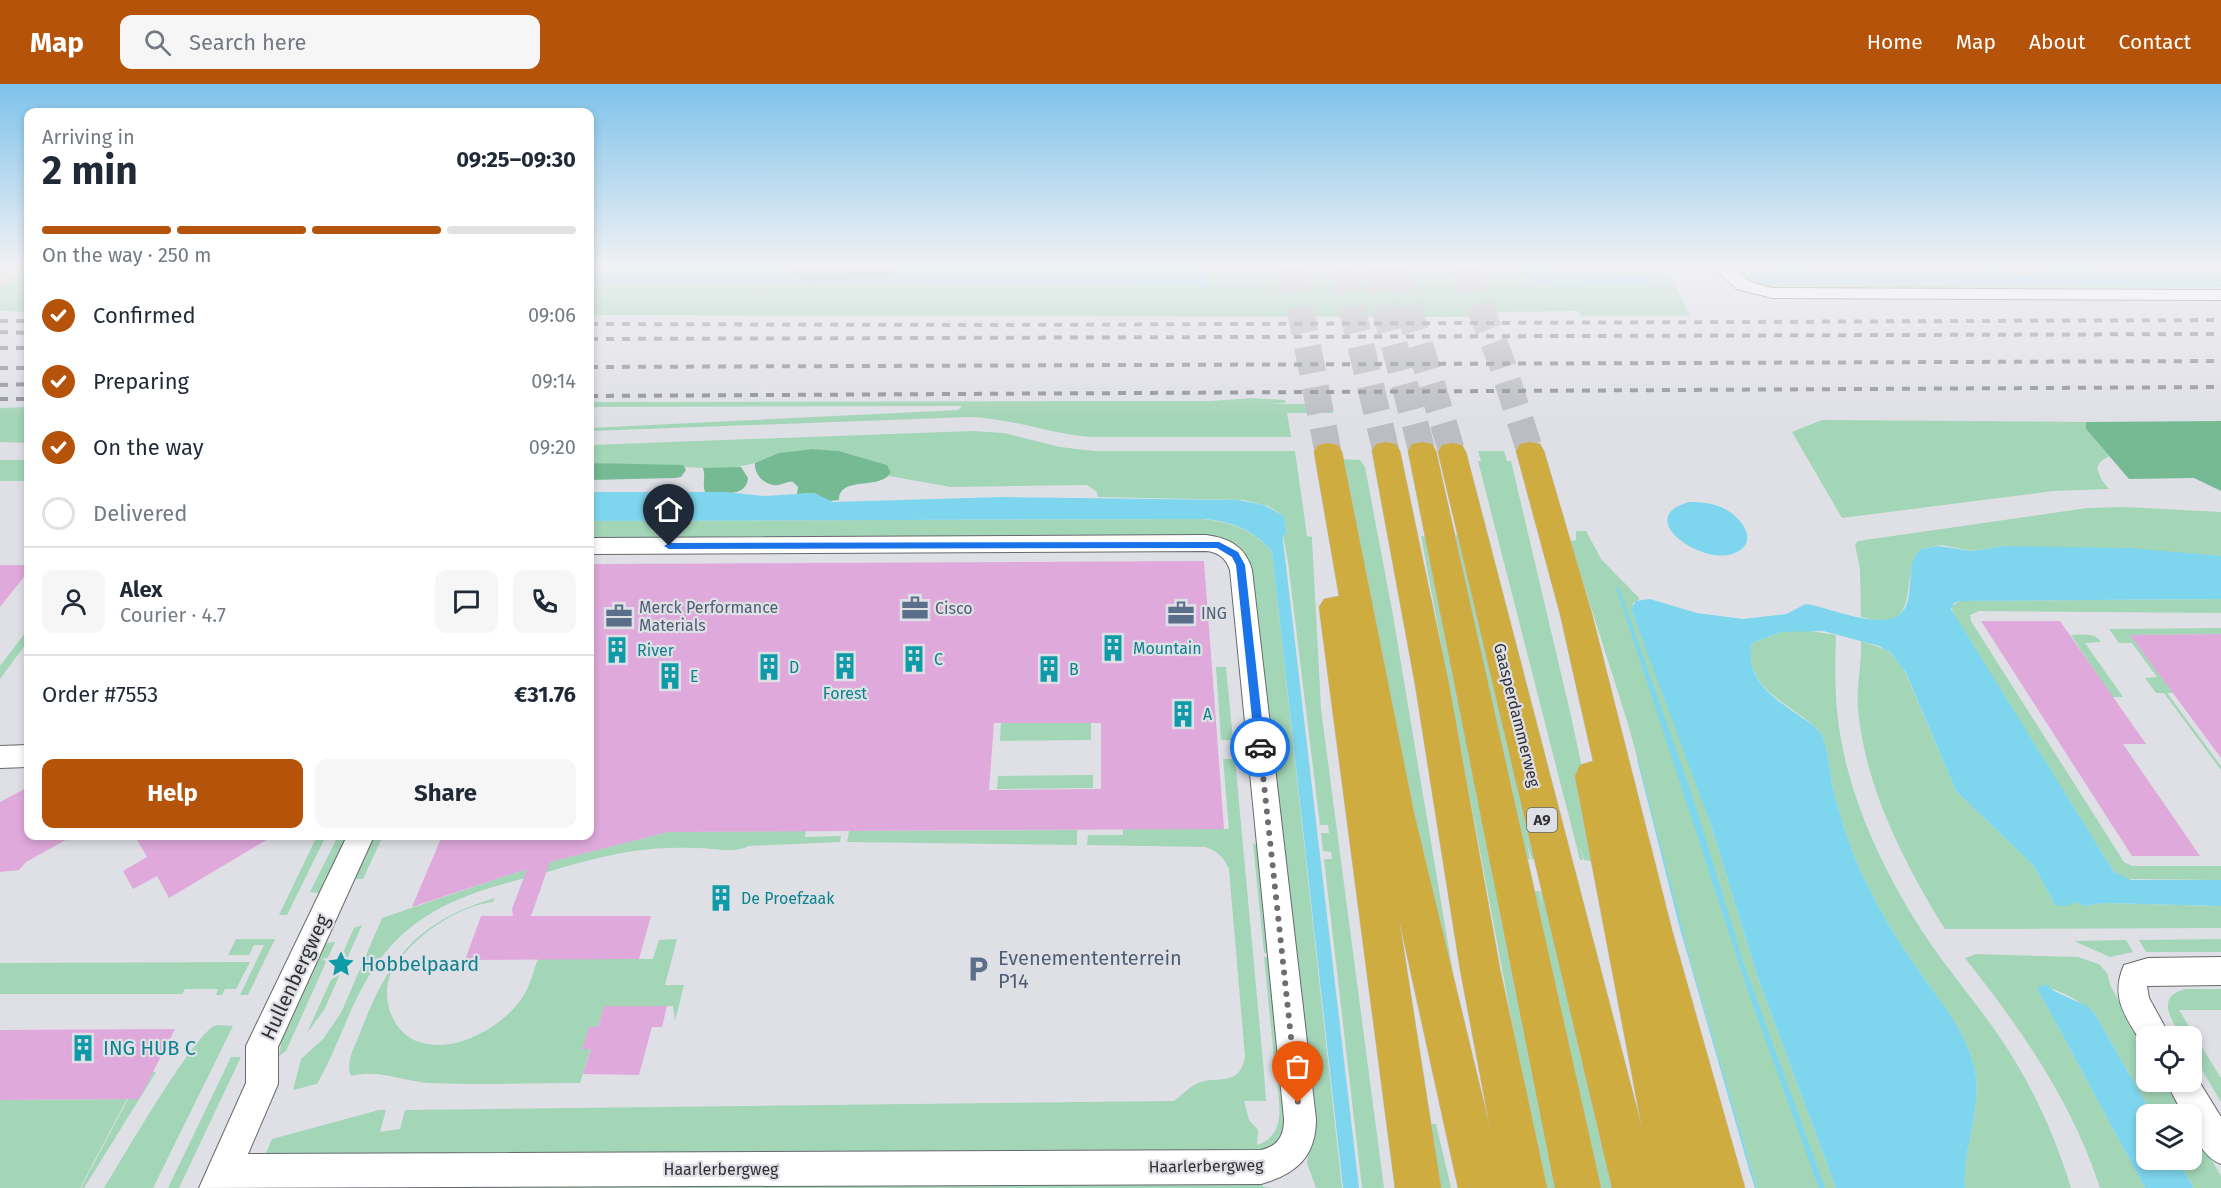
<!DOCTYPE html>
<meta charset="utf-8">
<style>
body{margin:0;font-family:"Fira Sans",sans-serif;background:#f6f6f7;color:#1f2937;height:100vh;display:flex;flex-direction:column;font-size:22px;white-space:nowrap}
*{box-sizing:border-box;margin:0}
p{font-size:20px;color:#747a83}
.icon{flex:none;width:33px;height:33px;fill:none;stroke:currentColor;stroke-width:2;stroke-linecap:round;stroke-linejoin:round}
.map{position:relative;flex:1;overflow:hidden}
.panel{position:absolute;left:24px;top:24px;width:570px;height:732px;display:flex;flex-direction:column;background:#fff;border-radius:12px;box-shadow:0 3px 9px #0003}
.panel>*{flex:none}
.fabs{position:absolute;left:2136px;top:942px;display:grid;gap:12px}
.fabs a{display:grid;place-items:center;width:66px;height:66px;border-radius:12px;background:#fff;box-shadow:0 3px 9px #0003;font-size:30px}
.pin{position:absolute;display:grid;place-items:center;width:51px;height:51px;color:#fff;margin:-62px -26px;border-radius:50% 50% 50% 0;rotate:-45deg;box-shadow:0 0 6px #0007}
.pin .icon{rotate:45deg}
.courier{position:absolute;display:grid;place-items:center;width:60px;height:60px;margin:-30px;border:4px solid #1a73e8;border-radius:50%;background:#fff;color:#222;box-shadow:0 2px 8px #0007}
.overview em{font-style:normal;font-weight:700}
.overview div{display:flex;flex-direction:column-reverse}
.overview{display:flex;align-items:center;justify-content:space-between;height:102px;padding:0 18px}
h1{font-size:39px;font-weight:700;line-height:45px}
.bar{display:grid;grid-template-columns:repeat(4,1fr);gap:9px 6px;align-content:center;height:72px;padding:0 18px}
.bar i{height:8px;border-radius:4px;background:#e0e1e3}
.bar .active{background:#b45309}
.bar p{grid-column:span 4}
.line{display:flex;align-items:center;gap:15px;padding:0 18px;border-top:2px solid #e0e1e3}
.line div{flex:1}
.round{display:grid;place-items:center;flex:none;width:63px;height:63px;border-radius:12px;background:#f6f6f7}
ol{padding:0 18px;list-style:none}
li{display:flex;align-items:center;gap:18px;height:66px}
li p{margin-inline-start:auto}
li .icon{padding:6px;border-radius:50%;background:#b45309;color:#fff;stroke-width:4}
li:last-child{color:#747a83}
li i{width:33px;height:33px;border:3px solid #e0e1e3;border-radius:50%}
.cta{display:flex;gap:12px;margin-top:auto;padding:12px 18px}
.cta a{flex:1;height:69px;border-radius:12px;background:#b45309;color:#fff;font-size:24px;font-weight:700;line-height:69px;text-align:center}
.cta a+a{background:#f6f6f7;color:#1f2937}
header{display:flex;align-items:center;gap:36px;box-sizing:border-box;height:84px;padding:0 30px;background:#b45309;color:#fff}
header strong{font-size:28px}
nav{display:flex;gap:33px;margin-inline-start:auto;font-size:21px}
.search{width:420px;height:54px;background:#f6f6f7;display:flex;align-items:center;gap:15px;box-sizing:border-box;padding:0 21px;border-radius:12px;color:#747a83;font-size:22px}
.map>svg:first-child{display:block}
</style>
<header>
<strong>Map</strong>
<div class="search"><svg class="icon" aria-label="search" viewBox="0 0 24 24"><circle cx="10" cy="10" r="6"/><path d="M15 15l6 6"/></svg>Search here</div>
<nav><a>Home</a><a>Map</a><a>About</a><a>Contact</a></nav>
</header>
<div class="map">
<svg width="2221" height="1104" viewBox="0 0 2221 1104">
<rect width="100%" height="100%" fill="#dfe0e6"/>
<g fill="#a3d5b7">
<path d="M20,182H28V228L0,227V201Z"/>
<path d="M1206,182H1661L1671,190L1690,232H1582L1578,227L1495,228L1496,232L1449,233L590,231V199L1196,201L1208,204Z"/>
<path d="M1729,182H1963L1969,188L1753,187L1749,189L1753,196L1761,198L2221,204L1771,205L1748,199Z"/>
<path d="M1992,182H2044L2046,184L2045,188C2030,195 2006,191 1992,182Z"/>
<path d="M2128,182H2221V196L2214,190L2143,189Z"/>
<path d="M1252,314L1285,316L1286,319L1268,320H1331L1333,329H1287L1291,353H1091C1049,350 1012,334 969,333L590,347V344L958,326L962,322L590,323V318L1211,317Z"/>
<path d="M28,323V359L0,358V324Z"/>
<path d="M1822,336L2086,338V345L2109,372L2100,378L2097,384L2101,395L2109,405L2053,407L1842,434L1792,348Z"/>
<path d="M972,347L1004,349L1060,363L1094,367H1295L1307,452L1312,453V455L1321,625L1384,1104H1362L1324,775H1332L1331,768L1323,767L1321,749H1329L1328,741H1320L1288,478L1283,451L1287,449L1284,432L1268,422L1243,416L1098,413L1097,408L1087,401L951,403L889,392L891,388L887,381L839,367L811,365L780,369L755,379L728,385L590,379V361Z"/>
<path d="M1478,367H1504L1507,377H1511L1571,632L1586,703L1597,778L1584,776L1579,760L1583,776H1580L1478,377H1481Z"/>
<path d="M1338,375L1360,376L1365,383L1392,526L1469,985Z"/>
<path d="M0,376H28V390L24,397H0Z"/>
<path d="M2126,423L2221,428V472L2006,462L1972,467L1941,461L1921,465C1896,495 1927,550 1861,533L1860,485L1855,460L1858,457L2087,424Z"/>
<path d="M1201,435C1229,437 1254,446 1272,468L1342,1104H1316L1307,1079L1309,1065L1250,482L1208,453L590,456V437Z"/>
<path d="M1576,447H1586L1601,475L1640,515L1633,519L1632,528L1664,609L1711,741L1758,894L1836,1104H1757L1692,882L1629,643L1570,457L1576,456Z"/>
<path d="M1455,451H1459L1535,775L1532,776L1527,759L1530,775H1518Z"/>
<path d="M1421,452H1427C1475,668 1509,888 1557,1104H1546L1517,965Z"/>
<path d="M2221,515V529L1979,527L1970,531L1971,537L2124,778L2132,782H2221V796L2126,795L2114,788L1954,531L1951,522L1960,517Z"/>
<path d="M2221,544V550L2130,551L2173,609H2167L2221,682V686L2164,609H2156L2145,594L2157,593L2132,559H2119L2109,545Z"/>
<path d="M28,545V557L0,595V582Z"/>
<path d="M1803,546L1836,551C1835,576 1835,602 1837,627C1844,699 1875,770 1912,831C1937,873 1969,909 1997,949C2030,997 2054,1048 2071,1104H1965C1962,1063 1984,1023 1974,982C1964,942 1934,910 1912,877C1895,852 1879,825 1866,798C1850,766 1840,733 1832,699C1829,683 1828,666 1822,650C1796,620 1742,608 1752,559L1781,548Z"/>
<path d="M2071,551C2082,551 2094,548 2101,558L2085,559L2123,613H2112Z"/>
<path d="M1861,557L1887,566L1902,581L1956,707L2034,782L2055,821L2074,817L2084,822L2103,819L2221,822V844L1945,845C1904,779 1865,703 1858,625C1856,602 1862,579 1861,557Z"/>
<path d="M1216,583H1226L1233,656H1221Z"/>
<path d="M1001,636H1091V656L1000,657Z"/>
<path d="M1223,675H1235L1264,989L1266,1017H1244L1249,1036L1258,1046L1257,1061C1289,1051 1278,1014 1276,989H1283L1285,1052L1265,1068L264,1074L272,1055L379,1026H386L380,1048L400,1045L405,1026L1174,1017C1181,1012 1190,1002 1198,999C1218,991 1239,1004 1245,973L1229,785C1224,773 1217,767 1205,763L1087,761L1088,751H1123V745H1229Z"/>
<path d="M1093,691V704L997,705L998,692Z"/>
<path d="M1077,746V761L847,758L849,747Z"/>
<path d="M806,747L805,753L841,752L840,758L749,762C733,770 714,764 696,764C675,763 654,764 633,767C602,772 571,781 540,790C472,808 413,823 372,887C349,922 338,964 317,1000L293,1006L301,975L323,955L341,929L382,834L538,781L668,748Z"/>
<path d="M317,752H326L287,831H279Z"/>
<path d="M338,752H347L320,809L310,808Z"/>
<path d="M375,752H383L363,795H355Z"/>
<path d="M1253,760H1260L1271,869H1264Z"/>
<path d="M1539,807L1543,826L1540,807H1543L1615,1104H1589L1526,808Z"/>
<path d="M495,814L493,818C468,821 439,837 420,854C409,864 398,875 391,889C380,914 392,949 419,958C456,970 502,943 522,914C530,903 533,887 538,875H653L659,856L677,855L665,901H684L675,937L673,922L604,923L580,999C530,999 478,1001 428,999C401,997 379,985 351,992C345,978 355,962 360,949C389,874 416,838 495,814Z"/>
<path d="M362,841L324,926L307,949L354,844Z"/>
<path d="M236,855H275L248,911H240L264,861H254L249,871H228Z"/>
<path d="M2221,855V868H2146L2139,856Z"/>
<path d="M2126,856L2133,868L2110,873L2074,857Z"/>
<path d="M335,858L286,967L279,972L282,954L326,859Z"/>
<path d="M1976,870L2078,873L2099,880L2107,889L2111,903L2146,964V998H2166L2185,1030H2152L2095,930C2084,919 2053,900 2037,904L2145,1104H2100C2072,1017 2021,945 1965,874Z"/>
<path d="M1264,873H1271L1282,984H1275Z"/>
<path d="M250,878L236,905H225L222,911H216L218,905H185L182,910H0V879Z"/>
<path d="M2186,905H2221V926H2179L2221,994V1018L2192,969V952H2181C2171,935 2155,912 2186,905Z"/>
<path d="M216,941L233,942L153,1104H104C122,1076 193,950 216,941Z"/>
<path d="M231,973H241L179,1104H168Z"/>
<path d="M143,988H156L84,1104H81L128,1015H139Z"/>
<path d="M127,1015L80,1104H0V1016Z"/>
<path d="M1429,1040H1436L1451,1104H1439Z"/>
<path d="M2192,1042L2221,1092V1104H2194L2177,1076H2192Z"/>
<path d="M1262,1096L1263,1103L1274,1104H251L252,1101Z"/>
</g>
<g fill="#75ba93">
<path d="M792,182H900L897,190L888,194H853L842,197L809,198L791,192L789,185Z"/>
<path d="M2221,337V407L2194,394L2129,395L2086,345V338Z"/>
<path d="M812,365L839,367L887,381L891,388C881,407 839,391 839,416L829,417L814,409L797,410L798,403L793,398C787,397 785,400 778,401C766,403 754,391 755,379L779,369Z"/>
<path d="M590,379L683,381L686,386L681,393L675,394L590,396Z"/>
<path d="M741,383L748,394C746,415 720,408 705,408C702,399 706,393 703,384Z"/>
</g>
<g fill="#7ed6ee">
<path d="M590,182H792L789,185L791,192L809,198L842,197L853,194H888L897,190L900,182H1206L1209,205L1196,201L590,199Z"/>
<path d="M1522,182H1548L1552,189L1643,190L1654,201L1552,203L1529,195Z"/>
<path d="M1982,182C2003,182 2023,198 2045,188L2044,182H2089L2100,186L2214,190L2221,196V203L1761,198L1753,196L1749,190L1753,187L1969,188Z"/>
<path d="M590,408H725L765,412L814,409L833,418L1001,413L1238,416L1264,421L1284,432L1287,450L1283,451V456L1359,1104H1343L1272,468C1255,446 1229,436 1201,435L590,437Z"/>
<path d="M1689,418C1702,418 1714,419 1725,425C1746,436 1761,464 1728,471C1695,477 1635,433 1689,418Z"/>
<path d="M1938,462L1972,467L2006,462L2130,464L2221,472V515L1960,517L1954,519L1951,525L2114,788L2131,796H2221V822L2103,819L2084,822L2075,818L2067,822L2055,821L2034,782L1956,707L1905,587L1890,568L1879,562L1823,547L1781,548L1752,559C1743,602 1785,620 1814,642L1822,650C1828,666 1829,683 1832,699C1840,733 1850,766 1866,798C1879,825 1895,852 1912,877C1934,910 1964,942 1974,982C1984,1023 1962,1063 1965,1104H1836L1758,894L1711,741L1631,525L1636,517L1650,515L1697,529L1743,535L1786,530L1806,520C1830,523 1893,553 1906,522C1912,507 1908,487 1915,472L1921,465Z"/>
<path d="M1616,503L1619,504L1693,714L1744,881L1825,1104H1819L1750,913Z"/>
<path d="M1637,675H1638L1692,882L1757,1104H1755L1749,1085L1679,841Z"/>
<path d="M2046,900L2054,907L2087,922L2095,930L2152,1030H2146V1076H2177L2194,1104H2145L2037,904Z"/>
</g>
<g fill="#dfa9dc" fill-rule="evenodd">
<path d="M1204,477L1224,745L668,748L550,778L531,832H651L639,875L465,876L481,832H513L512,825L527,785L412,823L442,752H590V480ZM994,639H1101V705L989,706Z"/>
<path d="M0,481H28V488L0,523Z"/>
<path d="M1981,537H2060L2146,660H2123L2200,772H2132Z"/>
<path d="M2221,550V674L2130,551Z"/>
<path d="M28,703V752H73L26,778L19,786L0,788V718Z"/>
<path d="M135,752H273L169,814L157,792L133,805L123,787L147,773Z"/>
<path d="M604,922H667L662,943H652L639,991L583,990L591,965H582L589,943H598Z"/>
<path d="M175,945L139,1015L0,1016V946Z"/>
</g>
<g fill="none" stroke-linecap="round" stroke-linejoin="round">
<g stroke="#bcbdc2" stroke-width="27" stroke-dasharray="27 14" stroke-linecap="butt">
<path d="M1292,182L1328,368"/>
<path d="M1342,182L1386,367"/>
<path d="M1371,182L1378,198L1422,367"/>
<path d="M1396,182L1452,368"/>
<path d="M1464,182L1501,277L1530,367"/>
</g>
<defs>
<g id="minor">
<path d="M1712,182H1731L1750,198L1772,204L2221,206V216L1772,214L1737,205Z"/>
<path d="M1206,451C1229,454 1246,463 1252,486L1316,1035C1316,1073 1296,1090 1261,1100L199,1104L246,999V962L347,752H374L278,963V1000L248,1070L1261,1066C1278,1062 1284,1052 1284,1035L1230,486C1226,474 1218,468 1206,467L590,470V454Z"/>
<path d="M28,661V683L0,684V662Z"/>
<path d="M2221,873V901L2147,902L2149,914L2170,952H2146V964L2144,963C2127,934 2109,915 2124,881L2148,874Z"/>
<path d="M2192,986L2221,1033V1080C2202,1073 2192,1050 2192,1030H2183L2166,998H2192Z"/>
</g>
<path id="major" d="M0,182H22L8,198L0,200Z"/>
<g id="highway">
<path d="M1386,358L1396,360L1400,367L1449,600L1500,885L1547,1104H1458L1399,835L1441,1104H1395L1319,523L1324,515L1339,512L1314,368L1318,361L1328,359L1338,361L1342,368L1414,729L1490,1044L1460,885L1415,600L1372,367L1376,360Z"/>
<path d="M1422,358L1432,360L1436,367L1601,1104H1555L1408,367L1412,360Z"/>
<path d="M1530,358L1540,360L1544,367L1592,530L1672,846L1745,1104H1612L1438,368L1442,361L1452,359L1462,361L1466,368L1642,1044L1575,692L1580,681L1593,677L1560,530L1516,367L1520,360Z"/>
</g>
</defs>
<use href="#minor" stroke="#68696e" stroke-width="2"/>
<use href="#major" stroke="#bdbdbe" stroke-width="2"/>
<use href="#highway" stroke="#bdbdbe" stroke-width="1"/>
<use href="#minor" fill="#fff" fill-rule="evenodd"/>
<use href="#major" fill="#e2cd8c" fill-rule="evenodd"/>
<use href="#highway" fill="#cfac3f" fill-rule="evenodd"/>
<g stroke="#8f9094" stroke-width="4" stroke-dasharray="8 8" stroke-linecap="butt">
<path d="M0,237H28"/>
<path d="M590,240L987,241L2221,236"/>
<path d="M0,248L28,249"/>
<path d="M590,255L2221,250"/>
<path d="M0,264H28"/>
<path d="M590,283L2221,277"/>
<path d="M0,284H28"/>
<path d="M0,301L28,300"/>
<path d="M590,312L2221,303"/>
<path d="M0,315H28"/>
</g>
</g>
<linearGradient id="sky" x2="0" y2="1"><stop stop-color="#7dc2ea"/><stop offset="0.54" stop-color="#f1f1f4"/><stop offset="1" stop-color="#f1f1f4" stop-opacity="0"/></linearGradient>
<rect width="2221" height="337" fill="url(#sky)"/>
<path fill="#1a73e8" d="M1219,458L1238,468L1245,481L1265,663L1260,667L1255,663L1236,481L1232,473L1217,464L669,465L664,462L669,459Z"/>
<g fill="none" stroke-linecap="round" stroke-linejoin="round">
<path stroke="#6e6e72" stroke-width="6" stroke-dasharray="0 10.8" d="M1260,663L1298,1019"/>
</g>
<defs>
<symbol id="office-bare" viewBox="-9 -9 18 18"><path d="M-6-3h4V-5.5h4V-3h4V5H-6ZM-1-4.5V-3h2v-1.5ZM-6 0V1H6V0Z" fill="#5c6f8a" stroke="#dfe0e6" stroke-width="2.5" paint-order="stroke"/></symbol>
<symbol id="building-bare" viewBox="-9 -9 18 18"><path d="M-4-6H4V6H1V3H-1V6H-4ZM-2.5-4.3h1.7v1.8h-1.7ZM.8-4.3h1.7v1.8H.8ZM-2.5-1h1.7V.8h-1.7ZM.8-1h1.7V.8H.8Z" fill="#0f9aa8" stroke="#dfe0e6" stroke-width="2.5" paint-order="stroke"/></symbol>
<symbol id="sight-bare" viewBox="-9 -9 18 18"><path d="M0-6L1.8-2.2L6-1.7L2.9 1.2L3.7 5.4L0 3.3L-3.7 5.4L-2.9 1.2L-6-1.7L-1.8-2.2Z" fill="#0f9aa8" stroke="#dfe0e6" stroke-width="2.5" paint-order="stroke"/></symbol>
<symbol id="parking-bare" viewBox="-9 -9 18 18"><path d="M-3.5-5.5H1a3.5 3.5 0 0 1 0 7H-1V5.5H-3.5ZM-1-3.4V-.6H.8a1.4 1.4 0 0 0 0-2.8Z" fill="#5c6f8a" stroke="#dfe0e6" stroke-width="2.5" paint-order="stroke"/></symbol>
</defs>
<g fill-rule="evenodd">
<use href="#office-bare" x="896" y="505" width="38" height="38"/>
<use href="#office-bare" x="1162" y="510" width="38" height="38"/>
<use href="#office-bare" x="600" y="513" width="38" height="38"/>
<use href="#building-bare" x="1094" y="545" width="38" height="38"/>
<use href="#building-bare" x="598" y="547" width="38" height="38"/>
<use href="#building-bare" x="895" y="556" width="38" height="38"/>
<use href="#building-bare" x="826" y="563" width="38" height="38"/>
<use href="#building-bare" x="750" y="564" width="38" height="38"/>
<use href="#building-bare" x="1030" y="566" width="38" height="38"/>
<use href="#building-bare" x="651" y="573" width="38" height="38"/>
<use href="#building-bare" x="1164" y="611" width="38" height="38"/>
<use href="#building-bare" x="702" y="795" width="38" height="38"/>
<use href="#sight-bare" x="322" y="861" width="38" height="38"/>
<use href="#parking-bare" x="959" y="866" width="38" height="38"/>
<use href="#building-bare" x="64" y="945" width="38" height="38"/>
</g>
<g text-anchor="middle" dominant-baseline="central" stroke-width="4.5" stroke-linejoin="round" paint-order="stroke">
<rect fill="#dfe0e6" stroke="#656669" stroke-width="1.5" x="1527" y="724" width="30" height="24" rx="4.5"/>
<g font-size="15" font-weight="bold" fill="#313134">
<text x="1542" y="736">A9</text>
</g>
<g font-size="16" fill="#4e5e75" stroke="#dfe0e6" text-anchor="start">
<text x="639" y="523">Merck Performance<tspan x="639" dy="18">Materials</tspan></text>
<text x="935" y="524">Cisco</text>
<text x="1201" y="529">ING</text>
</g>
<g font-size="16" fill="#0d838f" stroke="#dfe0e6" text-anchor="start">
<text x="1133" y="564">Mountain</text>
<text x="637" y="566">River</text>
<text x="934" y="575">C</text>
<text x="789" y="583">D</text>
<text x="1069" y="585">B</text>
<text x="690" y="592">E</text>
<text x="845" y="609" text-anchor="middle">Forest</text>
<text x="1203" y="630">A</text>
<text x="741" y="814">De Proefzaak</text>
</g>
<g font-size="16" fill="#313134" stroke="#dfe0e6">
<text transform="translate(1517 631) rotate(76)">Gaasperdammerweg</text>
<text transform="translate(1206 1082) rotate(-1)">Haarlerbergweg</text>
<text x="721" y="1085">Haarlerbergweg</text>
</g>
<g font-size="20" fill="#4e5e75" stroke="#dfe0e6" text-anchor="start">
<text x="998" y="874">Evenemententerrein<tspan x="998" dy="23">P14</tspan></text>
</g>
<g font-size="20" fill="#0d838f" stroke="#dfe0e6" text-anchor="start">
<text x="361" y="880">Hobbelpaard</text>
<text x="103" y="964">ING HUB C</text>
</g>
<g font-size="20" fill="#313134" stroke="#dfe0e6">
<text transform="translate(295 893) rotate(-65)">Hullenbergweg</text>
</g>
</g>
</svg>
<div class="fabs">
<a><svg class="icon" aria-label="locate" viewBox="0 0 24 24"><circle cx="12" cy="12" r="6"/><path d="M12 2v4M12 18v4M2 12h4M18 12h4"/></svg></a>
<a><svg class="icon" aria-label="layers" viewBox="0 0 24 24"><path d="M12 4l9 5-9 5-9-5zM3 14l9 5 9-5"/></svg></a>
</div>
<div class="pin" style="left:1298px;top:1019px;background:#ea580c"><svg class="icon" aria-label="bag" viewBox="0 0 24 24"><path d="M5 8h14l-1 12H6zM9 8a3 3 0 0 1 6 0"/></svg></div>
<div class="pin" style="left:669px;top:462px;background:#1f2937"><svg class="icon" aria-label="home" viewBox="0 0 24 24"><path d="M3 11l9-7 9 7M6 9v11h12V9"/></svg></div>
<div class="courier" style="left:1260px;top:663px"><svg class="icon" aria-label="car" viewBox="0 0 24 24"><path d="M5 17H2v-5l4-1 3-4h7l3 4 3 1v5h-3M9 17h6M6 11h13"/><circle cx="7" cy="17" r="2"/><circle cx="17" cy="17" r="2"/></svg></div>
<section class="panel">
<div class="overview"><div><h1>2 min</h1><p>Arriving in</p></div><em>09:25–09:30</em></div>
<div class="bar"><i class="active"></i><i class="active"></i><i class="active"></i><i></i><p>On the way · 250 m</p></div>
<ol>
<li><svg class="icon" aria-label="check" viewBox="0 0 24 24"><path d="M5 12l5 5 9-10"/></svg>Confirmed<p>09:06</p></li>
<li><svg class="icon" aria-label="check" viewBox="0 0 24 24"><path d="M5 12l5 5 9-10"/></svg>Preparing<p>09:14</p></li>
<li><svg class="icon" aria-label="check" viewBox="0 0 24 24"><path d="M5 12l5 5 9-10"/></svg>On the way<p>09:20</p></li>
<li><i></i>Delivered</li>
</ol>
<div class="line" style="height:108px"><a class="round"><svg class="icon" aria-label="person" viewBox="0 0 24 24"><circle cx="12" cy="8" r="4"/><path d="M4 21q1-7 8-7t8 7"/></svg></a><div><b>Alex</b><p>Courier · 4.7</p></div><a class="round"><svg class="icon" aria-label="chat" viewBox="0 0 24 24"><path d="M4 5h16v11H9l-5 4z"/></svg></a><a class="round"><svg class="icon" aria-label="phone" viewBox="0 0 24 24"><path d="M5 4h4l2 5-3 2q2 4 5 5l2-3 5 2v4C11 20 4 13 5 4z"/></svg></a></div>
<div class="line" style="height:78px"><div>Order #7553</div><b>€31.76</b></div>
<div class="cta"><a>Help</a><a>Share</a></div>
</section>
</div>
